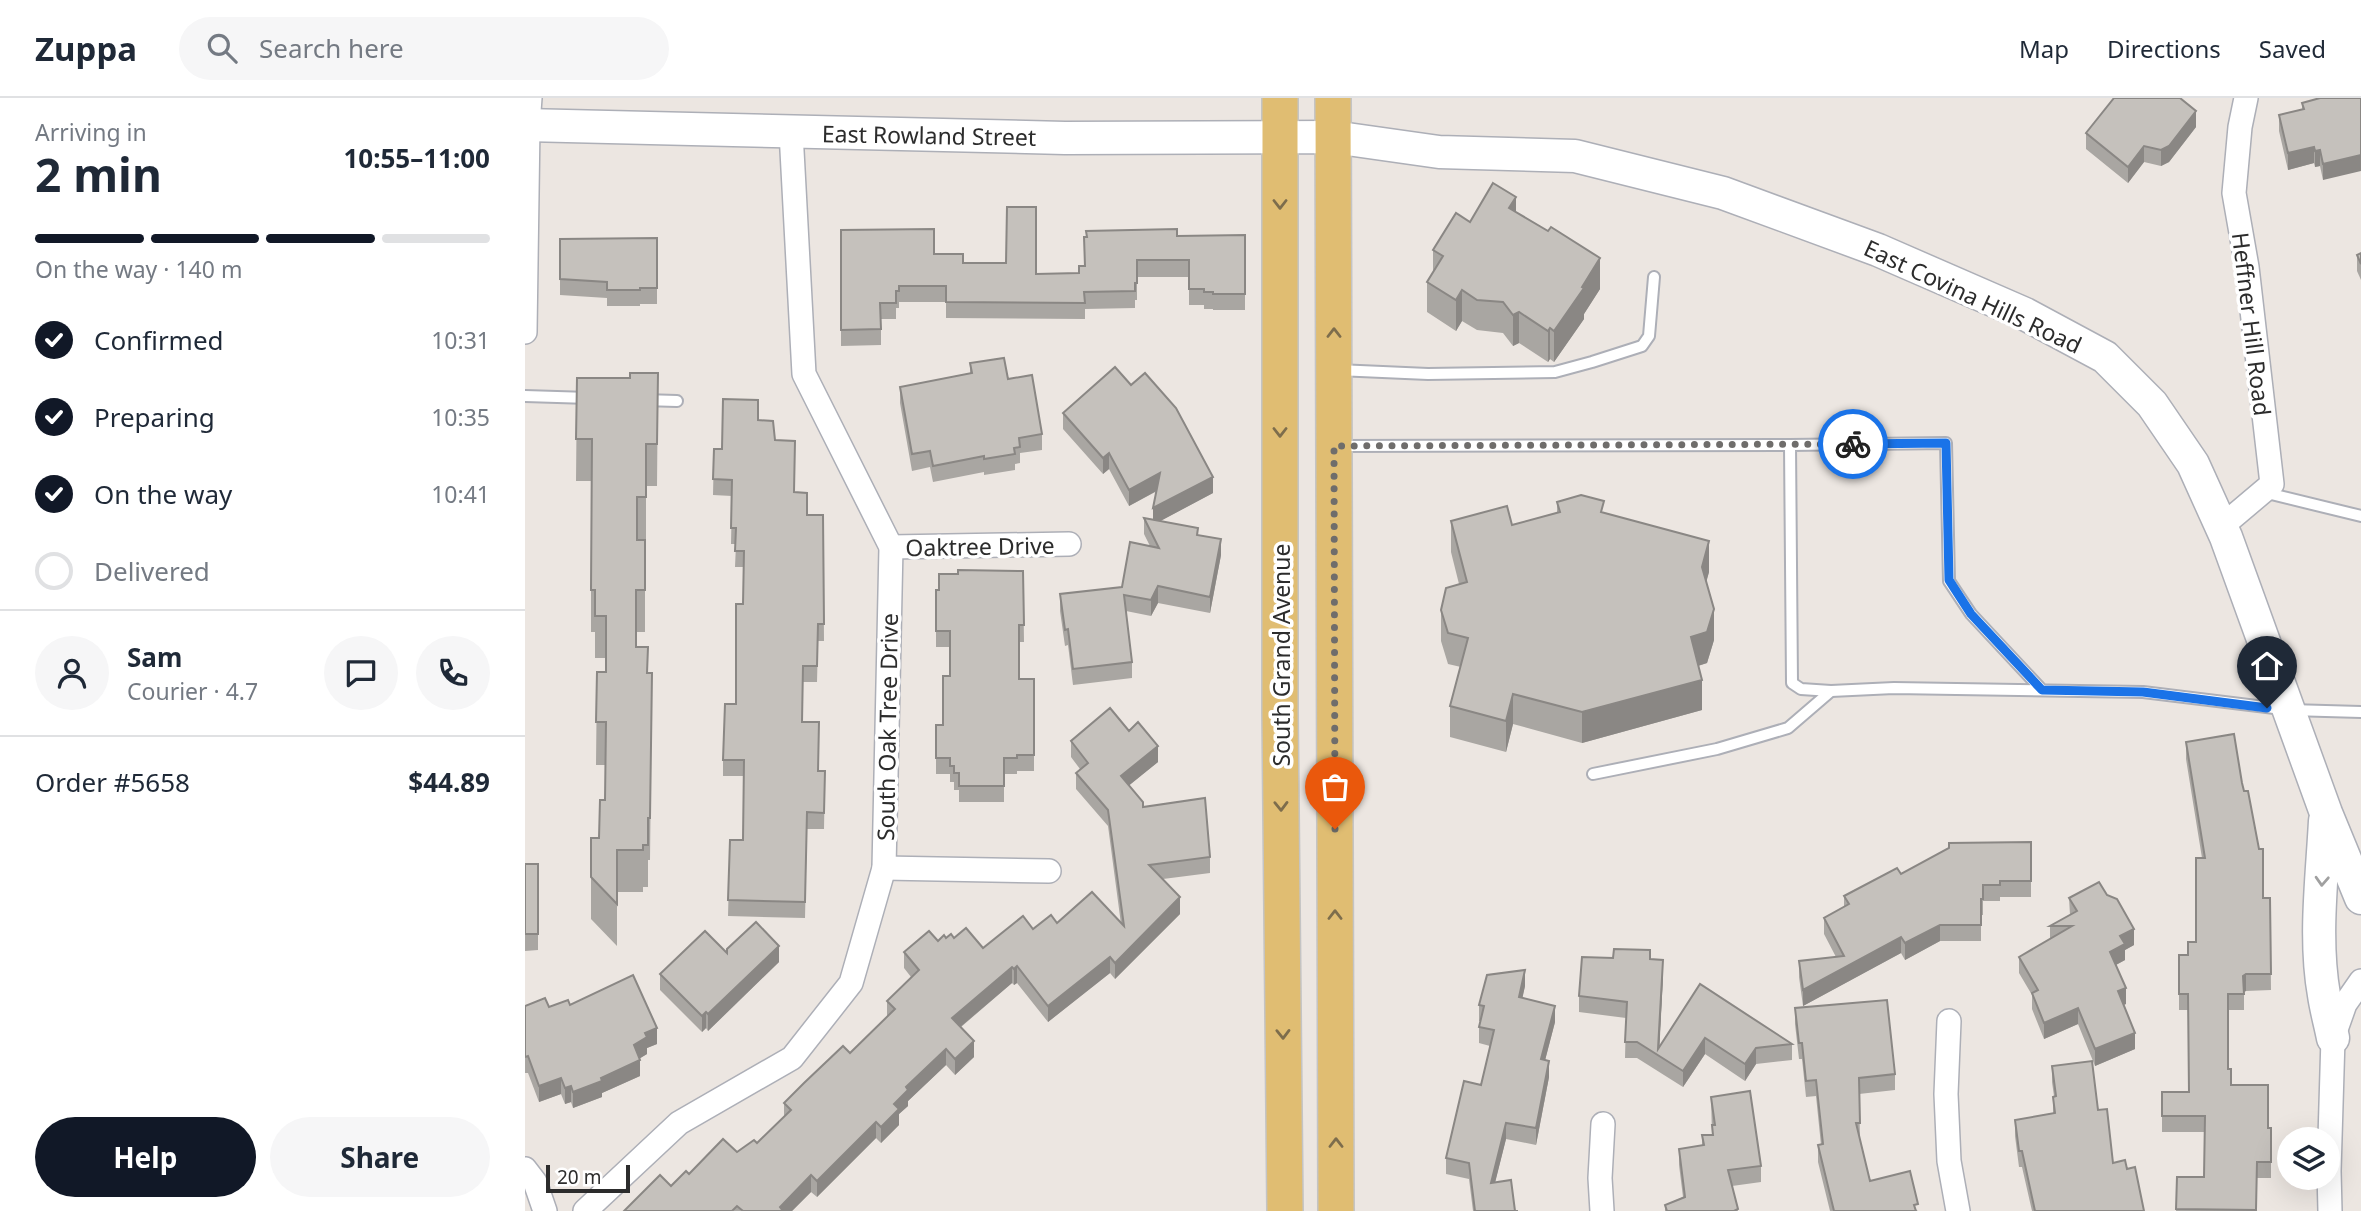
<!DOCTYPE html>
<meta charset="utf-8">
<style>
body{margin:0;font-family:"Noto Sans",sans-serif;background:#f6f6f7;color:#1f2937;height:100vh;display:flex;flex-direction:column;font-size:26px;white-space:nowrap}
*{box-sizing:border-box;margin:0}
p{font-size:23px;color:#747a83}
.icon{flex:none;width:38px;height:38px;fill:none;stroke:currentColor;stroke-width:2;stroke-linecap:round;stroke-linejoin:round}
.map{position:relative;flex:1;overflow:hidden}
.drawer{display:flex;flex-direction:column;background:#fff;width:525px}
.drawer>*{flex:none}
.controls{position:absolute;left:1752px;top:1029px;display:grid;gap:14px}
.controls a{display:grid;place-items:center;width:63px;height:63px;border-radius:50%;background:#fff;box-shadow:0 7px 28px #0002;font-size:35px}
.scale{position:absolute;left:21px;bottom:18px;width:84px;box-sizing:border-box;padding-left:7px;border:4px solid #2c2c2c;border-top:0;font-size:19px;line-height:24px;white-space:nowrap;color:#2c2c2c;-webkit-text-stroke:5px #fff;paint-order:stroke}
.pin{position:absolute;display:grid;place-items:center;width:60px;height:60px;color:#fff;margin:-72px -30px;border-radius:50% 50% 50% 0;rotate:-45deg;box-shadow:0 0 7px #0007}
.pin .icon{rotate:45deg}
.courier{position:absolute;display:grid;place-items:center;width:70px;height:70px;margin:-35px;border:5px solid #1a73e8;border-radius:50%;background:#fff;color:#222;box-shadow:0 2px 9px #0007}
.headline em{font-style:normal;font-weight:700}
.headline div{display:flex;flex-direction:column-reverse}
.headline{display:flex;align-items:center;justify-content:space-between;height:119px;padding:0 35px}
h1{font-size:46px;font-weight:700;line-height:52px}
.bar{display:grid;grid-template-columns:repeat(4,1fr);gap:10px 7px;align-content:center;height:84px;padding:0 35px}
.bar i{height:9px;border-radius:5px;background:#e0e1e3}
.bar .selected{background:#111827}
.bar p{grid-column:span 4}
.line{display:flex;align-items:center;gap:18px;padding:0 35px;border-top:2px solid #e0e1e3}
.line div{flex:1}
.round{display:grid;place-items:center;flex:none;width:74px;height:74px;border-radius:37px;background:#f6f6f7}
ol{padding:0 35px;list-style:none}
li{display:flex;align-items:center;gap:21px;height:77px}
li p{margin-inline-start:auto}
li .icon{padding:7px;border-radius:50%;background:#111827;color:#fff;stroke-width:4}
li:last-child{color:#747a83}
li i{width:38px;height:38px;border:4px solid #e0e1e3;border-radius:50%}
.cta{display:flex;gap:14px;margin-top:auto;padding:14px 35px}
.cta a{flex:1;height:80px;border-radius:42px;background:#111827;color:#fff;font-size:28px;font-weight:700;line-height:80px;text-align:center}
.cta a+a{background:#f6f6f7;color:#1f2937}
header{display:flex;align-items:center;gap:42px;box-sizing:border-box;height:98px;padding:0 35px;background:#fff;border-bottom:2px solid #e0e1e3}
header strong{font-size:33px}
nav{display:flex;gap:38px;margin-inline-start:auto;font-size:24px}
.search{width:490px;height:63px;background:#f6f6f7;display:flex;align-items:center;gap:18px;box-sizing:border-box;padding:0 24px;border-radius:38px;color:#747a83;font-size:26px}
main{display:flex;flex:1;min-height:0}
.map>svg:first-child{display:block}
</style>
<header>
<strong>Zuppa</strong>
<div class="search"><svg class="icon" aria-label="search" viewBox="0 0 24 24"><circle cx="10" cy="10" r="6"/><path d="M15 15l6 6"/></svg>Search here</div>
<nav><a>Map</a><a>Directions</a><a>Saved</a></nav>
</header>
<main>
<section class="drawer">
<div class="headline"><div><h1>2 min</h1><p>Arriving in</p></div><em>10:55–11:00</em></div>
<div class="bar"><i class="selected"></i><i class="selected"></i><i class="selected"></i><i></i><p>On the way · 140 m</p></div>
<ol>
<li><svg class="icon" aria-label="check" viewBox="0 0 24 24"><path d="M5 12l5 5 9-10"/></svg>Confirmed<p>10:31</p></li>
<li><svg class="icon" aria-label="check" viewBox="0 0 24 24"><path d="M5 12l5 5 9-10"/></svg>Preparing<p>10:35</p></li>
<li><svg class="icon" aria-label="check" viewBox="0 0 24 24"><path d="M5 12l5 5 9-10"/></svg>On the way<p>10:41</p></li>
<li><i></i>Delivered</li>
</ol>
<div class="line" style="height:126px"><a class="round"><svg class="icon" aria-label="person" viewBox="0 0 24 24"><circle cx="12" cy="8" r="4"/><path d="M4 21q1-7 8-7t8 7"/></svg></a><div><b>Sam</b><p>Courier · 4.7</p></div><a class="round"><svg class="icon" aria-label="chat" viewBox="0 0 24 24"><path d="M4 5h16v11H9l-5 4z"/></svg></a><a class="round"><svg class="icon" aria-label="phone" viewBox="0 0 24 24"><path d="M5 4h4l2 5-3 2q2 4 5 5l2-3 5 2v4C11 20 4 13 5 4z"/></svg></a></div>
<div class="line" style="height:91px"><div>Order #5658</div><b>$44.89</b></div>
<div class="cta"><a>Help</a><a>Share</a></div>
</section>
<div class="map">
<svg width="1836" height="1113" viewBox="0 0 1836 1113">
<rect width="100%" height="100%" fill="#ece6e1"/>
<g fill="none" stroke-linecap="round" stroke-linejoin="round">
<defs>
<g id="lane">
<path d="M812,272L903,276L1030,274L1067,264L1117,248L1124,238L1129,179"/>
<path d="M0,298L64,300"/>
<path d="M118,302L152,303"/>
<path d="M815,348L1265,347"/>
<path d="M1738,394L1836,418"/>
<path d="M1517,592L1446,516L1424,483L1421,345L1265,347L1267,585L1276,591L1306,593L1369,590L1618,594L1765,612L1836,614"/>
<path d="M1068,676L1192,651L1263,630L1306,593"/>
</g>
<g id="street">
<path d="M0,234L3,27L5,0"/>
<path d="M1696,429L1747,386L1722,169L1709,95L1715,29L1721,0"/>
<path d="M366,449L544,446"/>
<path d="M359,770L524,773"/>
<path d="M1424,923L1421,996L1424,1063L1433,1113"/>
<path d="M0,1071L10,1084L20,1113"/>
<path d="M60,1113L154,1025L267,960L326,885L359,770L366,449L279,276L266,34"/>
<path d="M1077,1113L1075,1080L1078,1026"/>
<path d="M1805,1113L1804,1073L1808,940L1820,906L1836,883"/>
</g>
<g id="secondary">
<path d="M0,27L540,40L808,39L914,54L1050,58L1198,95L1353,152L1500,216L1580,259L1627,306L1668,366L1701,439L1801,715L1836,800"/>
<path d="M1800,723C1797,780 1789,841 1799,897C1801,911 1805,925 1808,940"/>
</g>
<g id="primary">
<path d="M755,0V614L760,1113"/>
<path d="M808,0L811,1113"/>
</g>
</defs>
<use href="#lane" stroke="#adafb7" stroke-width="14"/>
<use href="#street" stroke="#adafb7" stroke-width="26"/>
<use href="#secondary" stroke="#adafb7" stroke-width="35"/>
<use href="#primary" stroke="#c4c4c4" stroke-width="38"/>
<use href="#lane" stroke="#fff" stroke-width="10"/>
<use href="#street" stroke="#fff" stroke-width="23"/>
<use href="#secondary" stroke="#fff" stroke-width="32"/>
<use href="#primary" stroke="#e0bd72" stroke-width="35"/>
</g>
<g fill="#a9a6a2">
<path d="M1836,0L1798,82L1795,68L1790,69L1789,65L1763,72L1754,33V17L1777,12V5Z"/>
<path d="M1671,29L1644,64L1636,68L1619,64L1603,85L1561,51V35Z"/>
<path d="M991,114L1075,191L1059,216V221L1029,264L1025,261L1023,264L994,245L988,248L978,235L952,232L937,223L931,233L902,214V184L908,174V152L945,124Z"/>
<path d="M316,132L438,165L511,176L554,175L559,168L652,138L720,137V212H688V211H679V207H664V179H612V202H610V210L560,211V221L421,220V204H374V210H371V221H356V247L316,248Z"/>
<path d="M132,140V206H115V208H82V200L35,197V141Z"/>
<path d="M1836,155V182L1832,173V157Z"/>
<path d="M445,265L483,281L517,336V352L495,355V365L490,366V372L459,377V374L408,384L405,369L387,373L375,305V289L445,275Z"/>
<path d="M133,275L132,388H121V442H112H120V534H111V549L123,575H127L125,762H123V789H118V794H92V848L66,821V740H74L80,702V667H71L72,574H81V560H70V534H66V383H51L52,280H105Z"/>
<path d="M538,315L688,395L635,423L673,437L696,457L685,515L633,505L626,518L601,513L607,564V580L548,587L543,547L540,548L535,513V496L597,489L625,448L619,436V420L628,422L632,393L604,408L584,371L578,376L538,331Z"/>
<path d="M233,322L250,342L269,394L282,417H298L299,543H293L292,584H278L277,624L293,673H300L299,731H282L280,820L203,818L205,742H218L219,678H198V662L211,606L218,506L219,469H210L211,446H206L207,398L188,397L189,351H197Z"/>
<path d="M1032,404L1079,415L1184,474L1181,484L1189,542L1182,565L1173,568L1177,612L1057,645L988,626L981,654L925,639V608L936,569L923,566L916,543V512L934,486L926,454V423L987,427L1032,415Z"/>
<path d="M498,473L499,544H494V581H509V673H492V676H479V704H434V692H429V684H425V676H411V627H418L425,578V549H411V492H414L433,476Z"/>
<path d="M604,633L633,664L604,687L618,709L685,759V775L638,781L655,816L590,881L585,875L523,924L492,885L489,887L487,885L436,929L449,959L430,977L421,967L383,1003V1008L374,1016V1027L356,1045L351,1040L292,1099L286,1094L267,1113H99L146,1088L164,1076L232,1045L259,1018V1005L325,955L362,919V903L386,879L379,870V854L421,840H429L458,850L508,831L532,825L596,826L583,728L551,691V675L555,671L546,659V643Z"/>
<path d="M1661,644L1738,800H1745L1746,892L1721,893L1719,894V912H1703V971L1706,987L1743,1030H1746V1080H1732L1731,1113H1651L1652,1079H1679L1680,1034H1637V994H1664L1663,912H1654V873L1671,844L1677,760L1661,661Z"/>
<path d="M1506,744V799H1475V803H1458V817H1456V843H1415L1380,862L1376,855L1278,908L1274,879V863L1311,859L1299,836V820L1319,809V798L1376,776Z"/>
<path d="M0,766H13V852L0,853Z"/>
<path d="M1544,800L1609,847L1600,852V862L1591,867L1601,906L1598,907L1610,951L1570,968L1553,926L1519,941L1507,911V897L1494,875V859L1525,841V828L1545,817Z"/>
<path d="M202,855L254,864L183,933L181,930L177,934L135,892V876Z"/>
<path d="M1088,860L1125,861L1138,878L1134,949L1175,886L1267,946V962L1231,966L1220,983L1180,956L1158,989L1112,960H1100L1101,920L1054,914V898Z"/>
<path d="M1000,888L997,900L1030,924L1020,962L1024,979L1011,1047L981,1041L970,1084L990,1113H993H948L944,1081L921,1076V1060L956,987L965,948L954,945V929L956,923H954V907Z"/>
<path d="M45,907L132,946L122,950V956L115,960V978L77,995V999L48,1010L46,1004L40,1006L36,996L14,1004L3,975H0V908L24,909Z"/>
<path d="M1270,910L1370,976V992L1334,996L1335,1041L1345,1083L1393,1113H1305L1293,1064V1047H1296L1291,998L1281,999L1277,961H1274L1270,926Z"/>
<path d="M1527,968L1573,1012L1588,1065L1602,1071L1619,1113H1507L1497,1069H1494L1490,1038V1022L1528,1015V999L1529,998L1527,984Z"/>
<path d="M1186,999L1236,1068V1084L1207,1088L1213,1113H1140V1107L1158,1099L1154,1067V1051L1177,1048V1037H1187Z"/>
</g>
<g fill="#8a8784">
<path d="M1671,13V29L1644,64L1636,68V52Z"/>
<path d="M1619,48V64L1603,85V69Z"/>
<path d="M1789,49V65L1763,72V55Z"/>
<path d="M1795,52V68L1790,69V53Z"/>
<path d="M1836,57V73L1798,82V66Z"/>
<path d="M991,99V129L984,110Z"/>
<path d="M1075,160V191L1059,216V221L1029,264V233Z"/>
<path d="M937,192V223L931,233V202Z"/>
<path d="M994,214V245L988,248V217Z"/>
<path d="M1025,230V261L1023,264V233Z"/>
<path d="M584,355V371L578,376V360Z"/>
<path d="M635,375V391L604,408V392Z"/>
<path d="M688,379V395L628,427V410Z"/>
<path d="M696,441V457L685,515V499Z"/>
<path d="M1184,443V474L1177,500V469Z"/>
<path d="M633,488V505L626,518V502Z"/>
<path d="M1189,511V542L1182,565L1166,570V539Z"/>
<path d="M1177,582V612L1057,645V614Z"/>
<path d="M988,596V626L981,654V623Z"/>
<path d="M633,648V664L596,694V678Z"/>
<path d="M655,799V816L590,881V865Z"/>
<path d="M1415,827V843L1380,862V845Z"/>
<path d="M1609,831V847L1600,852V862L1585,870V854L1595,838Z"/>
<path d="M1376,839V855L1278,908V892Z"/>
<path d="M254,848V864L183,933V916Z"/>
<path d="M585,859V875L523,924V908Z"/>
<path d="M1138,862V878L1134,958L1133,951Z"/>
<path d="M492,868V885L489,887V871Z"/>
<path d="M487,869V885L427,936V920Z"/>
<path d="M1000,872V888L994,916V899Z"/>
<path d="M1721,876V893L1718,894V878Z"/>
<path d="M1601,890V906L1593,909V893Z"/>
<path d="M1030,908V924L1016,978V961Z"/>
<path d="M1553,910V926L1519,941V925Z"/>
<path d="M181,914V930L177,934V918Z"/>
<path d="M132,930V946L122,950V956L109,964V947L120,935Z"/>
<path d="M1610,935V951L1570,968V951Z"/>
<path d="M1180,940V956L1158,989V973Z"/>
<path d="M449,943V959L430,977V961Z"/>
<path d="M1231,950V966L1220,983V966Z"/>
<path d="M421,951V967L383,1003V1008L374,1016V1027L356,1045V1029L369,1006L381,989Z"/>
<path d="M115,962V978L77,995V999L48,1010V994Z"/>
<path d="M1024,963V979L1011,1047V1030Z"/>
<path d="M36,980V996L14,1004V988Z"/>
<path d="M46,988V1004L40,1006V990Z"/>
<path d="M351,1024V1040L292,1099V1083Z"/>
<path d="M981,1025V1041L966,1101V1085Z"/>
<path d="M286,1077V1094L267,1113H255V1109Z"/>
</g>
<g fill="#c5c1bc" stroke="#8a8784" stroke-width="2">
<path d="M1589,0H1655L1671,13L1644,48L1636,52L1619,48L1603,69L1561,35Z"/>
<path d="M1795,0H1836V57L1798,66L1795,52L1790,53L1789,49L1763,55L1754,17L1779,11L1777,5Z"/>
<path d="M968,85L991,99L984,110L1023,133L1026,129L1075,160L1057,189L1059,190L1029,233L1025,230L1023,233L994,214L988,217L978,204L952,202L937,192L931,202L902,184L918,158L908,152L931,115L945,124Z"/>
<path d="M482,109H511V176L554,175V168H560L559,139H562L561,133L652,131V138L720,137V196H688V194H679V191H664V162H612V185H610V193L559,194L560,205L421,204V188H374V193H371V205H355L356,231L316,232V132L409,131V156H438V165H481Z"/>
<path d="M132,140V190H115V192H82V184L35,181V141Z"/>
<path d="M1836,155V166L1832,157Z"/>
<path d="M479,260L483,281L507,277L517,336L494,340L495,349L489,350L490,356L459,361V358L408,368L405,353L387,356L375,289L447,275L445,265Z"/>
<path d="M590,269L606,287L620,275L651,310L688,379L628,410L635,375L604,392L584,355L578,360L538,315Z"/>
<path d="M105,275H133L132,346H121V399H112V442H120V492H111V549H123L122,575H127L125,720H123V747H118V752H92V806L66,779V740H74L75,702H80L81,624H71L72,574H81V518H70V492H66L67,341H51L52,280H105Z"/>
<path d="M198,301L233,302V322L248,323L250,342L270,343L269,394L282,395V417H298L299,526H293L292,568H278L277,624H294L293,673H300L299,715L282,714L280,804L203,802L205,742H218L219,662H198L200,606H211V506H218L219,453H210L211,430H206L207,382L188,381L189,351H197Z"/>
<path d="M1056,397L1079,403L1076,414L1184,443L1177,469L1189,511L1182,534L1166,539L1177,582L1057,614L988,596L981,623L925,608L943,540L923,535L916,512L921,490L942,484L926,423L982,408L987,427L1035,414L1032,404Z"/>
<path d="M619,420L673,430L672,437L696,441L685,499L633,488L626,502L599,497L607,564L548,571L543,531L540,532L535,496L597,489L605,444L634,450Z"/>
<path d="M433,472L498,473L499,527H494V581H509V657H492V660H479V688H434V675H429V668H425V660H411V627H418V578H425V533H411V492H414V476H433Z"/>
<path d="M585,610L604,633L613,624L633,648L596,678L618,704V709L680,700L685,759L624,767L655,799L590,865L585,859L523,908L492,868L489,871L487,869L427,920L449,943L430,961L421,951L381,989L383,992L369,1006L374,1011L356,1029L351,1024L292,1083L286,1077L255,1109L258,1113H218L212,1108L207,1113H99L135,1077L146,1088L161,1073L164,1076L198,1041L212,1054L229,1042L232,1045L266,1012L259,1005L279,985L318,948L325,955L370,911L362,903L394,872L379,854L404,833L413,843L419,837L421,840L426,836L429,840L441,830L458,850L498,818L508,831L526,817L532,825L567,794L599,828L583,712L551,675L563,665L546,643Z"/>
<path d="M1709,636L1717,685L1719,693H1723L1734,751H1738V800H1745L1746,876H1721L1718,878L1719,896H1703V971H1706V987H1743V1030H1746V1064H1732L1731,1112L1651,1111L1652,1079H1679L1680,1018H1637V994H1664L1663,896H1654V857H1663V844H1671V760H1680L1661,644Z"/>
<path d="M1506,744V783H1475V787H1458V801H1456V827H1415L1380,845L1376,839L1278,892L1274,863L1319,858L1299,820L1324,806L1319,798L1372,770L1376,776L1424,750V745Z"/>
<rect x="0" y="766" width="13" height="70"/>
<path d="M1574,784L1582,797L1592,801L1609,831L1595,838L1600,846L1585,854L1601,890L1593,893L1610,935L1570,951L1553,910L1519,925L1507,895L1513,892L1494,859L1547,828H1525L1552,813L1544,800Z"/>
<path d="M231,824L254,848L183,916L181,914L177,918L135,876L180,833L202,855V851Z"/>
<path d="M1089,851L1125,852V861L1138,862L1133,951L1175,886L1267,946L1231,950L1220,966L1180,940L1158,973L1112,944H1100L1102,904L1054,898L1057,859L1088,860Z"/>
<path d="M1000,872L994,899L1030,908L1016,961L1024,963L1011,1030L981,1025L966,1085L986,1082L990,1113H993H950L944,1065L921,1060L939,983L956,987L969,932L954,929L959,908L954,907L962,877Z"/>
<path d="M108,877L132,930L120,935L122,939L109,947L115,962L76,980L77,983L48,994L46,988L40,990L36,980L14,988L3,958L0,959V908L20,900L24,909L43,902L45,907Z"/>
<path d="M1362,902L1370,976L1334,980L1335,1025H1331L1345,1083L1385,1073L1393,1106L1389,1107L1391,1113H1309L1293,1047L1298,1046L1291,982L1281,983L1277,945H1274L1270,910Z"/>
<path d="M1567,963L1573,1012L1582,1011L1588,1065L1600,1062L1602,1071L1610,1069L1619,1113H1510L1497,1053H1494L1490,1022L1530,1015L1528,999L1531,998L1527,968Z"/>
<path d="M1225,993L1236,1068L1203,1072L1213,1111L1209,1113H1142L1140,1107L1160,1099L1154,1051L1179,1047L1177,1037H1188L1187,1027H1190L1186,999Z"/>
</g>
<defs><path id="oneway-chevron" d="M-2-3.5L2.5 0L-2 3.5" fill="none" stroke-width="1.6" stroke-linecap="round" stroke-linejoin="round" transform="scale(1.75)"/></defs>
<g stroke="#7d6d4c">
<use href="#oneway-chevron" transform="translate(755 106) rotate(90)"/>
<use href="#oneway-chevron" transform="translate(809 235) rotate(-90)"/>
<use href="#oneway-chevron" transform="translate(755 334) rotate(90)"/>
<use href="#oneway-chevron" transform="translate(756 708) rotate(89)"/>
<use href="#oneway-chevron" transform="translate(810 817) rotate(-90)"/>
<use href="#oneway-chevron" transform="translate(758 936) rotate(89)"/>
<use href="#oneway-chevron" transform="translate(811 1045) rotate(-90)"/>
</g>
<use stroke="#a0a0a0" href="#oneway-chevron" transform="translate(1797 783) rotate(93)"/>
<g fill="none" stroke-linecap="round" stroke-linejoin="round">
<path stroke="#6f6d6b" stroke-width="7" stroke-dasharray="0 12.6" d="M810,731L809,348L1328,346"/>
<path stroke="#1a73e8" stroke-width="9" d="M1328,346L1421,345L1424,482L1446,516L1517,592L1618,594L1742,610"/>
</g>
<g text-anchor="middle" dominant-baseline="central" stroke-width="7" stroke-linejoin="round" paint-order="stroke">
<g font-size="23" fill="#2c2c2c" stroke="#fff">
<text transform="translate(404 37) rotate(1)">East Rowland Street</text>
<text transform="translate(1448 198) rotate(25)">East Covina Hills Road</text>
<text transform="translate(1727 226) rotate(83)">Heffner Hill Road</text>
<text transform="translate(455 448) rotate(-1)">Oaktree Drive</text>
<text transform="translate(756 557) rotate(-90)">South Grand Avenue</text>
<text transform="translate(362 629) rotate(-89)">South Oak Tree Drive</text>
</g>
</g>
</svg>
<div class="controls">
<a><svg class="icon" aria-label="layers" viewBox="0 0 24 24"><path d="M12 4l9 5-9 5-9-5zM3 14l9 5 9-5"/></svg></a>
</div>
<div class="scale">20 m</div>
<div class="pin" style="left:810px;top:731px;background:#ea580c"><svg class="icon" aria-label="bag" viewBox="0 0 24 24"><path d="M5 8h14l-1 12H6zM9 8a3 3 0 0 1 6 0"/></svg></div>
<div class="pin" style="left:1742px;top:610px;background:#1f2937"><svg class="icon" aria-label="home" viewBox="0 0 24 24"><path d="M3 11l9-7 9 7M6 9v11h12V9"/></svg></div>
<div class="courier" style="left:1328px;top:346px"><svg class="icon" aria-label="bike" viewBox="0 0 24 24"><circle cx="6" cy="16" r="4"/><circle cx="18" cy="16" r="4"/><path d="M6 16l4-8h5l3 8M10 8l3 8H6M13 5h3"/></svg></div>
</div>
</main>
